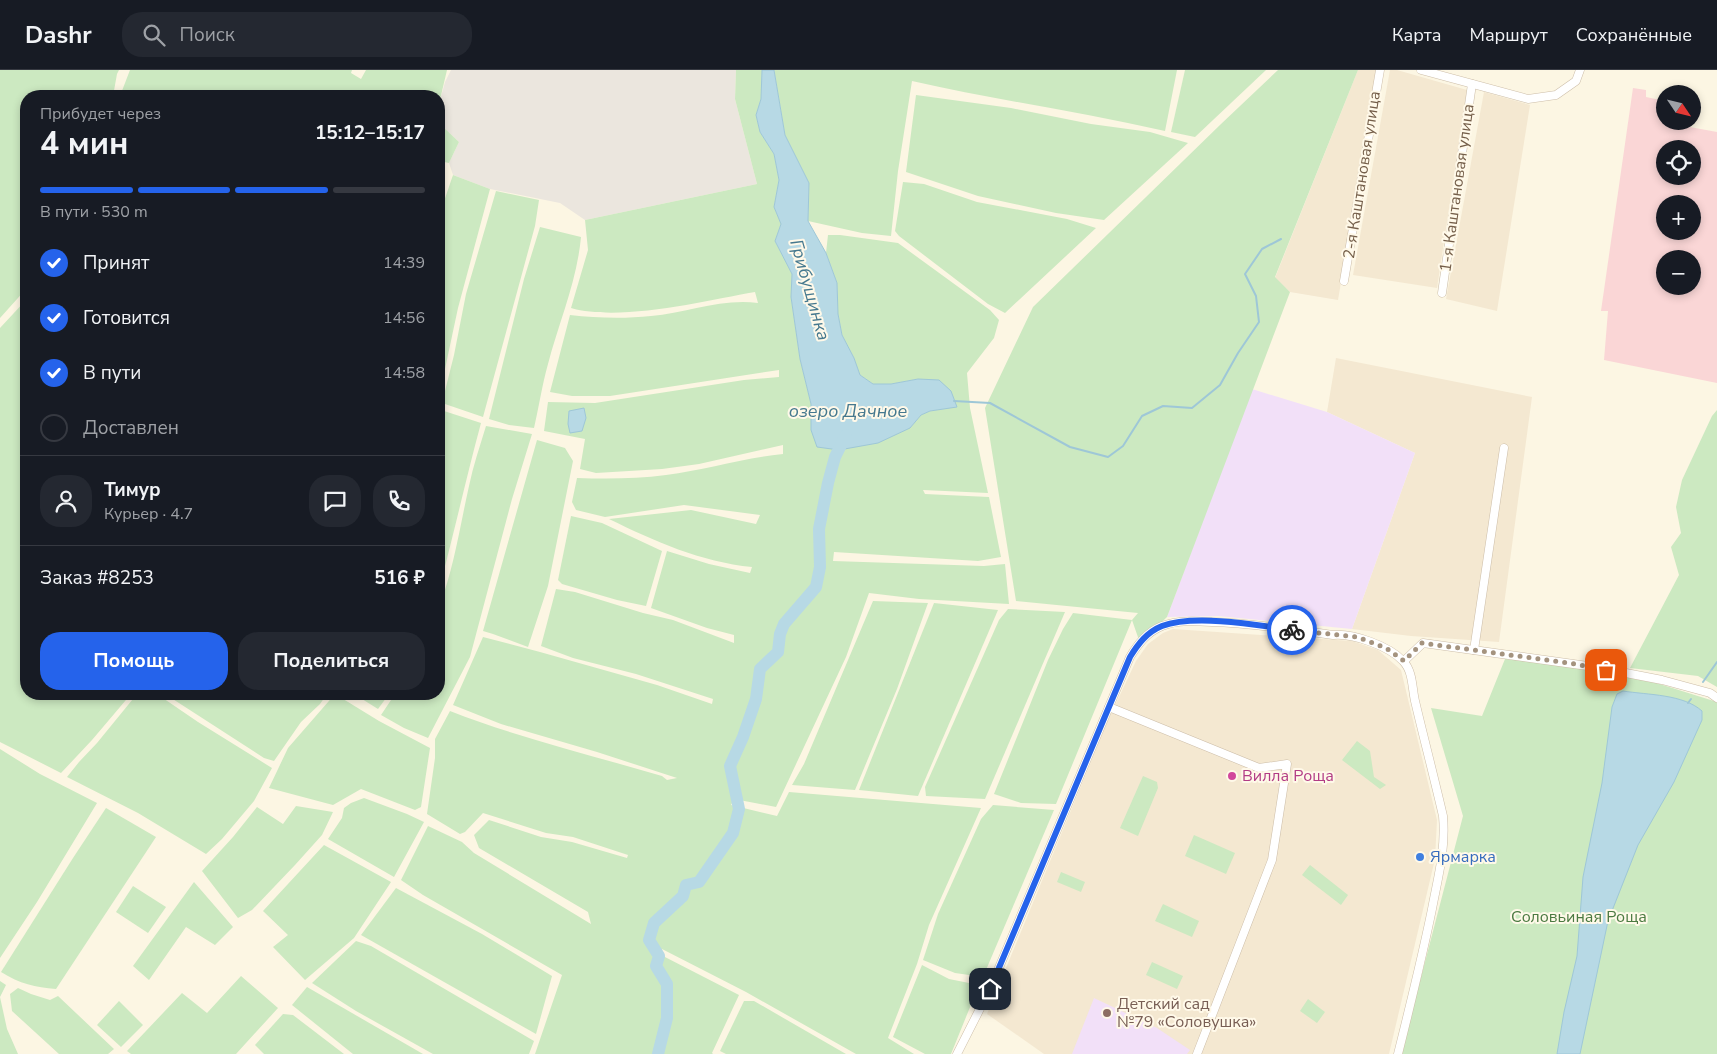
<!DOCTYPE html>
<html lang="ru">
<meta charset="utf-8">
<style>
body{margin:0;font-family:"Nunito Sans",sans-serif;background:#242831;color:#f1f3f6;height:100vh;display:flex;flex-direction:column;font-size:19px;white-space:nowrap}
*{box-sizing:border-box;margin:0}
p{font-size:16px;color:#9ea1a6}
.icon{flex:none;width:28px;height:28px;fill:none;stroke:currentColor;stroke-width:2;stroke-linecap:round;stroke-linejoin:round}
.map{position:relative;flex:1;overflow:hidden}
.sheet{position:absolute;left:20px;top:20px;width:425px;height:610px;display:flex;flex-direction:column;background:#171b24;border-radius:20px;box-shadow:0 2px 8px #0003}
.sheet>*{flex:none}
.needle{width:32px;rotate:125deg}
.tools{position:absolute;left:1656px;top:15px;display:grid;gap:10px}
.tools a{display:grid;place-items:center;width:45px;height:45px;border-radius:50%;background:#171b24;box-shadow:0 2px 8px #0003;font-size:25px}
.pin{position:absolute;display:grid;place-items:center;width:42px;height:42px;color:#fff;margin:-21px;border-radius:10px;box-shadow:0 2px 8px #0006}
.courier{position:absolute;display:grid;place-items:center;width:50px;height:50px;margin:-25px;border:4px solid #2563eb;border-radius:50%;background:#fff;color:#222;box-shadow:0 1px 6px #0007}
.headline em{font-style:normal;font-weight:700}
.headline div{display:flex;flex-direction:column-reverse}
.headline{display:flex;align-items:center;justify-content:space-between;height:85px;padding:0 20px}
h1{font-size:32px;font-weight:700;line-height:38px}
.bar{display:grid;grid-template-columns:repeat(4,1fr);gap:8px 5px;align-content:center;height:60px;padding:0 20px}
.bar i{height:6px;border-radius:4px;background:#363941}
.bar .selected{background:#2563eb}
.bar p{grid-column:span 4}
.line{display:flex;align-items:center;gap:12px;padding:0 20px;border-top:1px solid #363941}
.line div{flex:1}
.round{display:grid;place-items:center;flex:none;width:52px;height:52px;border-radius:20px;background:#242831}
ol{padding:0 20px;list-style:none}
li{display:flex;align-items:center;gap:15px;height:55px}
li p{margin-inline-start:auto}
li .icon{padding:5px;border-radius:50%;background:#2563eb;color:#fff;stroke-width:4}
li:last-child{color:#9ea1a6}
li i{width:28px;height:28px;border:2px solid #363941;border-radius:50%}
.primary-button{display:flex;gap:10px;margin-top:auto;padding:10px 20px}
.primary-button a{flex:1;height:58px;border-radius:20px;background:#2563eb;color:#fff;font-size:20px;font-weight:700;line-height:58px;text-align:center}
.primary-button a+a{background:#242831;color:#f1f3f6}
header{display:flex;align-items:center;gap:30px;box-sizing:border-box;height:70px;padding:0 25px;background:#171b24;border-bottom:1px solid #363941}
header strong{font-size:24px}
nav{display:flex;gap:28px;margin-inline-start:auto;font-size:18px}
.search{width:350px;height:45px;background:#242831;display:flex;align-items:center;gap:12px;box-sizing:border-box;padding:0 18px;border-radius:20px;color:#9ea1a6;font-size:19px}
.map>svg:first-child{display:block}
</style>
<header>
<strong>Dashr</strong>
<div class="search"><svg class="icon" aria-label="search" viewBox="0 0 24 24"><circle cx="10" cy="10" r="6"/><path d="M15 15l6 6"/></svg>Поиск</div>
<nav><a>Карта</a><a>Маршрут</a><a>Сохранённые</a></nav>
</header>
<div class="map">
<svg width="1717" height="984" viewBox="0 0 1717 984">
<rect width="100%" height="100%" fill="#fcf6e3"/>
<g fill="#f4e8d1">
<path d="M1358,0H1377L1338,230L1290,222L1275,208Z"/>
<path d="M1390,0H1397L1467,20L1437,218L1353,205Z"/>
<path d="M1484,22L1530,35L1497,241L1446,229Z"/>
<path d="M1336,288L1532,327L1499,572L1411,566L1352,559L1415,383L1327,342Z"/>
<path d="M1173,559L1352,571L1378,580L1401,600L1437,750L1435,789L1389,984H1044L987,944L1109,648L1136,591L1148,574L1163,563Z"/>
</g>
<path fill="#ebe6de" d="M451,0H736L735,29L757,114L585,150L560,133L490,119L453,105L449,93L459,72L439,53V34L445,12Z"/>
<g fill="#f2e0f8">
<path d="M1252,319L1327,342L1415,383L1352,559L1218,546L1167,547Z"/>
<path d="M1094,928L1157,958L1190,980L1187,984H1072Z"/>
</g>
<path fill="#fad6d6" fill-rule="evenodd" d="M1633,18L1646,20V27L1665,31V51H1679V55L1717,62V313L1604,290L1608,241H1601ZM1665,79H1692V106H1665ZM1665,134H1692V161H1665ZM1665,189H1692V216H1665Z"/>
<g fill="#cce9c1">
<path d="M0,0H119L117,4L113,26H26V219L0,248Z"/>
<path d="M130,0H352L351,3L361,9L366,0H447L439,34V26H120Z"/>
<path d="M736,0H762L761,29L756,45L760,62L774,84L779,110L774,137L781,154L775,171L792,204L791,227L800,289L811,334V360L910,358L921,345L930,341L957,336L918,309L891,314H873L860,305L854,288L842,265L838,244L837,213L826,183L828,165H840L898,173L990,240L999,250L994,268L967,303L970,338L988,423L923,420L925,424L989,427L1001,487L978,491L834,482L833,491L984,496L1005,494L1009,534L919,529L869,523L846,587L776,737L734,729L731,735L777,746L789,722L981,738L929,855L917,894L888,968L914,984H856L746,922L662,879L663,886L739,925L712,983L713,984H535L562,905L423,825L401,810L428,756L462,772L474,783L591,854L588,842L479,778L474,765L489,750L541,767L572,772L627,788L628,785L573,767L546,763L483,743L465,762L460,764L427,744L435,688V669L450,641C519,668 591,685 662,706L667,710L677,708L597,682L501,654L453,635L483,567L540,582L657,615L712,634L713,629L636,604L573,588L541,576L556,519L575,522L643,543L673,550L734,573V565L707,558L651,538L667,481L709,494L750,503L752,497C701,492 654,471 609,449L691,440L756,454L760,445L684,435L605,447L576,440L572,432L577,408C606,409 636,409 666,405C705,400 743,388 783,384V375L699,394L662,399L596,403L580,399L585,369L544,361L548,332L595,333L744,310L779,307V300L610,326H572L550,322L570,245C596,248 624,249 651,246C686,243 722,228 758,233L755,222C704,231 620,252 571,238L588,180L585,150L757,114L735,29Z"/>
<path d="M774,0H1177L1165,61C1081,42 996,30 912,11L898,101L891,166L862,163L808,151L809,113L785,65Z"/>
<path d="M1185,0H1266L1195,67L1171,62Z"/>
<path d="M1278,0H1358L1275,207L1290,222L1167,547L1140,573L1132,550L1056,734L1021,733L994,724L1048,590L1063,559L1073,543L1132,550L1138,543L1016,531L985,338L1033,237L1221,54Z"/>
<path d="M916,25L1011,38L1091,54L1150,62L1188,73L1104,150L1056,143L978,126L906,102Z"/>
<path d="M439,53L459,72L449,93L439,91Z"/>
<path d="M453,105L490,119L458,238L439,327V146Z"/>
<path d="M903,112L924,114L977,132L1067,149L1096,158L1005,243L988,234L899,166L895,161Z"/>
<path d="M496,121L539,130L535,156L483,347L442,333L454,285L466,224Z"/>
<path d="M540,157L581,167C577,211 559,252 548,294C542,315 539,337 534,358L509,355L489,349L524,209Z"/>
<path d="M26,230V624H131L92,670L61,703L0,672V258Z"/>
<path d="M441,340L481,353C466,408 454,464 439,519V348Z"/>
<path d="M1717,340V617L1698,606L1630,598L1679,505L1671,477L1681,463L1676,437L1682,410L1712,346Z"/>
<path d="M486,356L532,364L512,429L470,587L428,668L404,658L381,645L395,624H439V537C454,498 460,456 469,416C473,396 480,376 486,356Z"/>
<path d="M537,370L565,378L573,391L548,516L528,577L493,564L483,561Z"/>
<path d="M571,446L602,453L662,481L646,536L617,530L562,514L558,510Z"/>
<path d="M873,531L928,533L897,619L855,720L792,715L804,694Z"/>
<path d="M934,533L998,540L918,726L859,720Z"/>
<path d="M1008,539L1065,542L985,729L926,726L925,717L999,550Z"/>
<path d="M1505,589L1615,600L1717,632V984H1401L1463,746L1431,638L1482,646Z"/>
<path d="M137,624H157L198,652L272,698L254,731L222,769L206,784L138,743L67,707L79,692L97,673Z"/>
<path d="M165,624H327L320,634L301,652L274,691L264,688Z"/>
<path d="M335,624L379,651L430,678L421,737L415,740L361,719L333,735L269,718L288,678Z"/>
<path d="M354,624H389L378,639Z"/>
<path d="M1357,671L1370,681L1374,707L1386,715L1380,719L1342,690Z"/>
<path d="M0,679L40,704L97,733L37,832L0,888Z"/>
<path d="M1143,706L1157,712L1158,718L1138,766L1120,758Z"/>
<path d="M364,728L407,744L424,752L394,807L328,769L342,748L344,738L351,733Z"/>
<path d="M993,735L1054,740L983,907L955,903L923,890L938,844L981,749Z"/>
<path d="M296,736L333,742L322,765L295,795L252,840L238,848L202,801L233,767L257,737L283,754Z"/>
<path d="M106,738L156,767L56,919C35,917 20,914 1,902L73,788Z"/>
<path d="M1194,765L1235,783L1226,804L1185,786Z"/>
<path d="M324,775L391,812L354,868L305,910L273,877L288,865L263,841Z"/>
<path d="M1310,795L1348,825L1341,835L1302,805Z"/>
<path d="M1061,802L1085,812L1081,822L1057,812Z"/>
<path d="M194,812L233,857L215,875L186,857L149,910L133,896Z"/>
<path d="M133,816L166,837L148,863L116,842Z"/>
<path d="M396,818L482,864L552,906L536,964L361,865Z"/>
<path d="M1163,834L1199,851L1192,867L1155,851Z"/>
<path d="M356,871L371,876L534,971L529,984H433L356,941L312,913Z"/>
<path d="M1152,892L1183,906L1177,919L1146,905Z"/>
<path d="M922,895L949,909L979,915L951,984H925L893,967Z"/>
<path d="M241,906L278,938L236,984H131L127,981L182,923L207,943Z"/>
<path d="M0,911L6,915L0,927L7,959L18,984H0Z"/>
<path d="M307,917L423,984H353L292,935Z"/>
<path d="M18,918L31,924L50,930L58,926L114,979L108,984H59L12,941L10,924Z"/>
<path d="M1308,929L1325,942L1317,953L1300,941Z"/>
<path d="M119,931L143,955L121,977L97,955Z"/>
<path d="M744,931H754L846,984H726L720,981Z"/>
<path d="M283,944L293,945L344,984H264L255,975Z"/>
</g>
<g fill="#b7d9e5" stroke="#9ec7d7">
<path d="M762,0H774L785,65L809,113L808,151L826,183L837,213L838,244L842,265L854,288L860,305L873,314H891L918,309L939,310L951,321L957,337L930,341L921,345L910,358L878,373L839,380L817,377L811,360V334L800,289L791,227L792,204L775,171L781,154L774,137L779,110L774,84L760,62L756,45L761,29Z"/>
<path d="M584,338L586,348L582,361L570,363L568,354L569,341Z"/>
<path d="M1623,621C1648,625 1683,624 1702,641V650L1674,712L1638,775L1608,851L1580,984H1557L1564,942L1577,886L1583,807L1602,713L1612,637L1617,624Z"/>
</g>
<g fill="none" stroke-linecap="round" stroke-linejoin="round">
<g stroke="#9ec7d7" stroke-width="2">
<path d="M954,331L990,333L1070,377L1108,387L1123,376L1142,346L1163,336L1192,338L1220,315L1238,283L1259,252L1256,226L1245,204L1262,179L1281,169"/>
<path d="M1703,612L1717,592"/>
<path d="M1688,633L1691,629"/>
</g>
<path stroke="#b7d9e5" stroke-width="12" d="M658,984L667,948V914L656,896L659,886L649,870L654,853L683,826L686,815L699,812L733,763L739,739L730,696L743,667L756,629L760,599L778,582L780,564L784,554L816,517L820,497L819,459L828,413L835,387L846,365"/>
<defs>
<g id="minor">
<path d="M1421,0L1528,29L1556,25L1576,11L1580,0"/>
<path d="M1344,211L1380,0"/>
<path d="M1442,223L1472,14"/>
<path d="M1474,580L1504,378"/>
<path d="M1404,591L1423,573L1595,597L1662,610L1710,623L1717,628"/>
<path d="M1109,637L1259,698L1287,694L1272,790L1197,984"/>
<path d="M957,984L990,919L1130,587C1138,574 1147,562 1162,556C1178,550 1195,551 1212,552C1253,553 1293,560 1333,565C1353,563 1389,576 1403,591C1413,601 1412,618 1415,631C1424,669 1434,707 1443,746C1446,779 1438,807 1432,839C1422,888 1410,936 1398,984"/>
</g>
</defs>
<use href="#minor" stroke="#cdbea9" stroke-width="9"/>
<use href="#minor" stroke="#fff" stroke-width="8"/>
</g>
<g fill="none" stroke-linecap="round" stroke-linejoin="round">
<path stroke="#a4937f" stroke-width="5" stroke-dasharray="0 9" d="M1292,560L1357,567L1386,578L1404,591L1422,573L1569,593L1606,600"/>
<path stroke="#2563eb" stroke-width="6" d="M990,919L1130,587C1138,574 1147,562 1162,556C1194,544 1258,555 1292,560"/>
</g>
<circle fill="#d1479c" stroke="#fff9e9" stroke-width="2" cx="1232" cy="706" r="5"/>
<circle fill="#3f7fe0" stroke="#fff9e9" stroke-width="2" cx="1420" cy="787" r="5"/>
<circle fill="#8d6e63" stroke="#fff9e9" stroke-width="2" cx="1107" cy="943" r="5"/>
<g text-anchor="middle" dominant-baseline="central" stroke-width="4" stroke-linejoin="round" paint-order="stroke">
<g font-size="16" fill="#745e49" stroke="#fff9e9">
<text transform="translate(1362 105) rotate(-81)">2-я Каштановая улица</text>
<text transform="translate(1457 118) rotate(-82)">1-я Каштановая улица</text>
</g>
<g font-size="16" fill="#b23c85" stroke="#fff9e9" text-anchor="start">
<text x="1242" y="706">Вилла Роща</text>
</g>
<g font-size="16" fill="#366cbe" stroke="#fff9e9" text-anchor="start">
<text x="1430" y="787">Ярмарка</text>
</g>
<g font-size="16" fill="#4b7a41" stroke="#fff9e9">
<text x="1579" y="847">Соловьиная Роща</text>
</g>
<g font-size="16" fill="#785e54" stroke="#fff9e9" text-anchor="start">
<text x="1117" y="934">Детский сад<tspan x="1117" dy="18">№79 «Соловушка»</tspan></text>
</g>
<g font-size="18" font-style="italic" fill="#45788e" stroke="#fff9e9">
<text transform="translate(810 220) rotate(74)">Грибущинка</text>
<text x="848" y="341">озеро Дачное</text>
</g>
</g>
</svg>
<div class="tools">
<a><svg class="needle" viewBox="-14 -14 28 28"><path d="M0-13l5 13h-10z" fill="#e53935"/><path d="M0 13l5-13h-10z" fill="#9ea1a6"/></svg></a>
<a><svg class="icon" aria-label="locate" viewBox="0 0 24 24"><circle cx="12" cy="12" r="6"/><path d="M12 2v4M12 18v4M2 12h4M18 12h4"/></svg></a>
<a>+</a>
<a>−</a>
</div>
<div class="pin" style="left:1606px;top:600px;background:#ea580c"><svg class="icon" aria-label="bag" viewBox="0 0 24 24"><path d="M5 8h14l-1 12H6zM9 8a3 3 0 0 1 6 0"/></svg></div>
<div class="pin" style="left:990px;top:919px;background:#1f2937"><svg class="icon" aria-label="home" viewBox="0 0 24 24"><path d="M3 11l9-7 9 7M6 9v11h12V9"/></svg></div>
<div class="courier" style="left:1292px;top:560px"><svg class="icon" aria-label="bike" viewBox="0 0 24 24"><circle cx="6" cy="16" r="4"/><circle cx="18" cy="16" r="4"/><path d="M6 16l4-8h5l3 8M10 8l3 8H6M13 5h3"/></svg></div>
<section class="sheet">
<div class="headline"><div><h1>4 мин</h1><p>Прибудет через</p></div><em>15:12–15:17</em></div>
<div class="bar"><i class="selected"></i><i class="selected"></i><i class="selected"></i><i></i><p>В пути · 530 m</p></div>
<ol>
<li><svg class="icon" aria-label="check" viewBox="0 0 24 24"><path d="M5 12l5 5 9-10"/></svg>Принят<p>14:39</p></li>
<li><svg class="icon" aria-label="check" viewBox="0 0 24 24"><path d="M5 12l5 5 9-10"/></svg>Готовится<p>14:56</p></li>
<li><svg class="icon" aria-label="check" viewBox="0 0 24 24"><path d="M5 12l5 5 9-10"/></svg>В пути<p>14:58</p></li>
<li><i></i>Доставлен</li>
</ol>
<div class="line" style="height:90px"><a class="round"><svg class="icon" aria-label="person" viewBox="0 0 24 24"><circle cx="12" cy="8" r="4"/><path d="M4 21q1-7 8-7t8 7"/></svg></a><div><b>Тимур</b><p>Курьер · 4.7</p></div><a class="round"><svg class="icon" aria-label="chat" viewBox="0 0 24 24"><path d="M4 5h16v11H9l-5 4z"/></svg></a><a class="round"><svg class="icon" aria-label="phone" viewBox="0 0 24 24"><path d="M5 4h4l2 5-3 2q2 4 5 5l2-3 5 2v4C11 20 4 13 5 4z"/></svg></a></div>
<div class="line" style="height:65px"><div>Заказ #8253</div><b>516 ₽</b></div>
<div class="primary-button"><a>Помощь</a><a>Поделиться</a></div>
</section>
</div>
